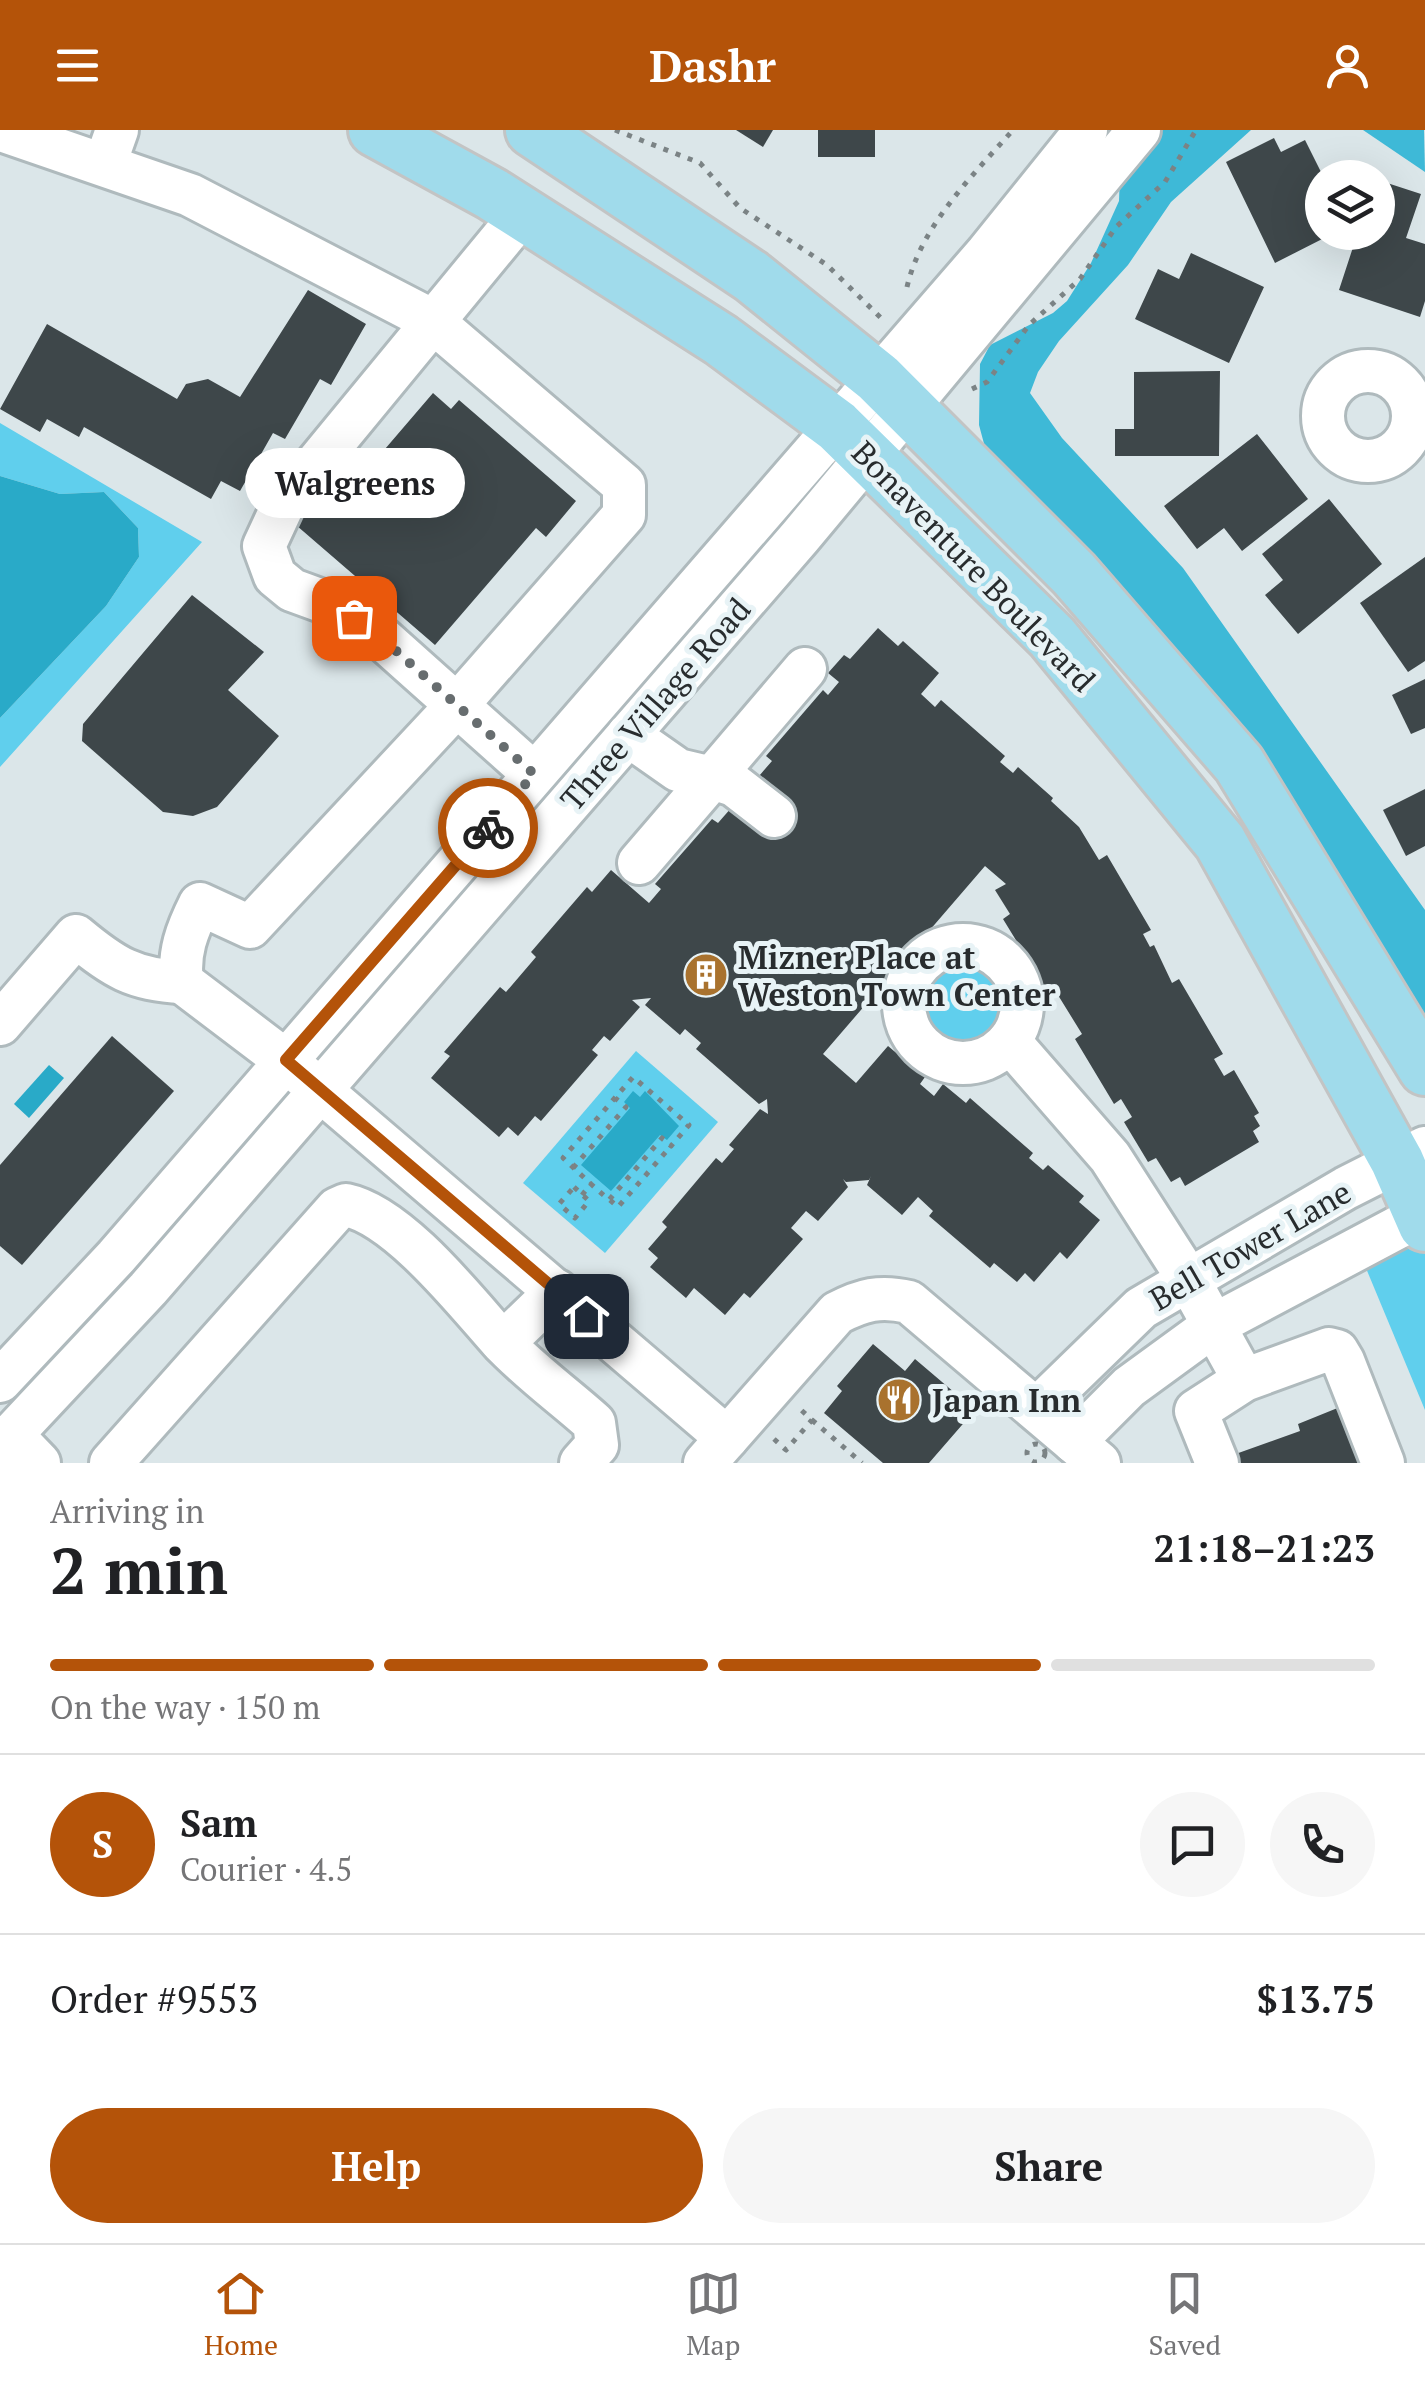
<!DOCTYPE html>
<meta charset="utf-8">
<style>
body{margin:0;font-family:"PT Serif",serif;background:#f6f6f6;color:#202124;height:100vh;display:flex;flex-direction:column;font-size:38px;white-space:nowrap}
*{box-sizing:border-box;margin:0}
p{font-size:32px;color:#757577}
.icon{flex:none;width:55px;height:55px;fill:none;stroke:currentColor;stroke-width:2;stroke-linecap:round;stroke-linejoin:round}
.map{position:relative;height:1333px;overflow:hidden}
.drawer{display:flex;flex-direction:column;background:#fff;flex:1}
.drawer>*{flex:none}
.controls{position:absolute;left:1305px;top:30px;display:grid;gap:20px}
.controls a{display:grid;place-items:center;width:90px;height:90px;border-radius:50%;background:#fff;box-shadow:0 10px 40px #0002;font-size:50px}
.pin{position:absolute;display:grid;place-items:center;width:85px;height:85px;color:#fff;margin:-42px;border-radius:20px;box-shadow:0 5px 15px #0006}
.courier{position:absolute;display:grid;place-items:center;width:100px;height:100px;margin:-50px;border:8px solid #b45309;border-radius:50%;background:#fff;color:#222;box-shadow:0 2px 12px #0007}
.bubble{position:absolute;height:70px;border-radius:35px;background:#fff;box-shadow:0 10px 40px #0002;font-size:32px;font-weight:700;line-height:70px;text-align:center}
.overview em{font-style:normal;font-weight:700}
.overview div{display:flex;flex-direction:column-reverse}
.overview{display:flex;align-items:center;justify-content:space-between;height:170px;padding:0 50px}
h1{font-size:65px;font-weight:700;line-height:75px}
.bar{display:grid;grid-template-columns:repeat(4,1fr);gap:15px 10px;align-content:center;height:120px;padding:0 50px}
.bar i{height:12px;border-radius:8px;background:#e0e0e0}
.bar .selected{background:#b45309}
.bar p{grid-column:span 4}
.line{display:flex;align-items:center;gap:25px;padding:0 50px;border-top:2px solid #e0e0e0}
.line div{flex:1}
.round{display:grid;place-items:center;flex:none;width:105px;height:105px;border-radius:52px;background:#f6f6f6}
.primary-button{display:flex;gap:20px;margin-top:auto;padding:20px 50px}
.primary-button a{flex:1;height:115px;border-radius:60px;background:#b45309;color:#fff;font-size:40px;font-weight:700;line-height:115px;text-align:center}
.primary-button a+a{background:#f6f6f6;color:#202124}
header{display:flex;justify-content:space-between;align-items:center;height:130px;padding:0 50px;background:#b45309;color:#fff;font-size:45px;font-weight:700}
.tabs{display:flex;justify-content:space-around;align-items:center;height:140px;border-top:2px solid #e0e0e0;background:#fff;font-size:28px;color:#757577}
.tabs a{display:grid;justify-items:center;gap:5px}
.tabs .selected{color:#b45309}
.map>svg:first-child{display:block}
</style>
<header><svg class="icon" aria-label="menu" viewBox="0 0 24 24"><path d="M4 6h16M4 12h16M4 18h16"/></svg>Dashr<svg class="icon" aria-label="person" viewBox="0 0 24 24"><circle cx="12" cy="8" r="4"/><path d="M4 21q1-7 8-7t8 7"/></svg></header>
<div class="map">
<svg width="1425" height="1333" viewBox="0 0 1425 1333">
<rect width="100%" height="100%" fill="#dbe6e9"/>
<g fill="#60cfed">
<path d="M0,293L202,412L0,637V588L106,476L139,427L138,398L104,362L60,364L0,346Z"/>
<circle cx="963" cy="874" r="59"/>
<path d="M636,921L718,992L605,1123L523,1053Z"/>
<path d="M1425,1095V1280L1358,1119Z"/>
</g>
<g fill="#3eb9d7">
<path d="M1161,0H1251L1171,72L1128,135L1059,211L1038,242L1030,263L1062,308L1183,438L1425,780V910L990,336L979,295L980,234L990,215L1053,183L1067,171L1091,133L1119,71L1120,43L1154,2Z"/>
<path d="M1363,0H1424L1425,42Z"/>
</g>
<g fill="#29aac8">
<path d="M0,346L60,364L104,362L138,398L139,427L106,476L0,588Z"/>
<path d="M49,935L64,948L29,988L14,974Z"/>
<path d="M633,961L640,967L645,961L679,996L667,1010L660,1005L611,1061L581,1035L630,978L624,972Z"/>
</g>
<g fill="#3e474a">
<path d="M736,0H773L763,17Z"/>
<rect x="818" y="0" width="57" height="27"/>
<path d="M1274,8L1281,22L1305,10L1324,48L1322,102H1336L1275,133L1226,32Z"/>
<path d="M1378,50L1421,64L1406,108L1425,114V171L1420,187L1339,160L1358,102H1378Z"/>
<path d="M1191,123L1264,157L1229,233L1135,189L1158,139L1179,149Z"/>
<path d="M308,160L366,194L331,255L320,249L285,309L273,303L240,361L221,351L211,369L84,297L79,307L47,289L40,302L0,279L47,194L177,269L186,254L208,249L240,267Z"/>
<path d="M1220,241L1219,326H1115V299H1134V242Z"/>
<path d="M433,263L451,279L459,270L576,371L546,407L536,398L435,515L289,389L317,357L337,375Z"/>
<path d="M1257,304L1308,369L1242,421L1224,398L1197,419L1164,376Z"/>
<path d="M1329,369L1382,434L1298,504L1265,465L1283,450L1262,424Z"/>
<path d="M1425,427V531L1408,542L1360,473Z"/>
<path d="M192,465L264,522L228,560L279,606L217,677L193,686L163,682L82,611L83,594Z"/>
<path d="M878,498L898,516L903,511L939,543L921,564L935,577L941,570L1005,626L1000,632L1013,643L1018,637L1053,668L1051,671L1079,697L1099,730L1107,725L1151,800L1143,804L1150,817L1154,815L1172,853L1179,849L1223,924L1214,929L1224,946L1234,940L1259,983L1254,986L1260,996L1253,1001L1259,1012L1185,1056L1180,1047L1171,1052L1156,1028L1148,1032L1124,992L1132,987L1121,969L1114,974L1075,909L1082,904L1053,857L1047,861L1003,789L1010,784L995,760L1006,754L985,736L823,924L856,953L888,916L925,947L920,954L934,966L943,954L966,973L970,968L1033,1023L1029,1028L1043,1040L1048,1035L1084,1066L1079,1072L1100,1090L1067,1129L1060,1122L1034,1152L1025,1143L1017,1152L994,1133L990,1138L929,1086L933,1081L918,1067L902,1085L867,1055L871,1046L869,1050L846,1052L843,1049L848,1057L818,1091L806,1081L791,1098L803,1109L750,1168L744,1163L725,1185L694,1158L686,1168L650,1137L658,1128L648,1119L667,1097L662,1092L716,1028L722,1033L734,1019L729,1015L760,979L768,984L767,969L759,974L696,919L701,913L685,899L680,905L645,875L651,868L632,870L640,877L610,911L604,906L592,920L598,925L541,991L535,986L518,1006L508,997L499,1007L431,948L450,926L444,922L500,857L506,862L536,827L531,822L587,757L592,762L611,740L649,773L661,759L655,754L712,689L718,693L753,653L772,631L766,626L823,560L828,565L839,552L828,543L844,525L850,529Z"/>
<path d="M1425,549V598L1411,604L1392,565Z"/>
<path d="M1425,659V716L1406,726L1383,680Z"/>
<path d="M112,906L174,961L22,1135L0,1116V1035Z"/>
<path d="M873,1214L905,1241L915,1229L975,1280L929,1333H883L824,1283L842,1261L837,1256Z"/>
<path d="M1340,1277L1360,1333H1233L1230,1326L1300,1301L1298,1294Z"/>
</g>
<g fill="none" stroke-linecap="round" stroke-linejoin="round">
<defs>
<g id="minor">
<path d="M1,0L190,65L431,190L624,355V385L458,574L250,797L200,774C187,800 178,823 182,852L286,931L727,1308"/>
<path d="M105,34L117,0"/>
<path d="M522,84L284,373L264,416L275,446L292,460L333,475L375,502L534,644"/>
<circle cx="1368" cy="286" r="45"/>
<path d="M628,605L678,640L712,648L805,539"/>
<path d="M639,733L712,648L734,655L774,686"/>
<circle cx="963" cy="874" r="59"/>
<path d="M0,894L76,806C113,837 134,850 182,852"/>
<path d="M1009,911L1110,1027L1187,1147L1244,1250"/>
<path d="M503,1213L557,1161"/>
<path d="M0,1251L116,1127L987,123L1086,0"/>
<path d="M1037,1279L1141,1178L1346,1058L1425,1018"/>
<path d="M13,1306L39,1333"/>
<path d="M1074,1312L1129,1257L1214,1195L1425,1083"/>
<path d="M0,1317L148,1159L800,407L1139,0"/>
<path d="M111,1333L337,1079L346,1075C399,1086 466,1172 501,1211C529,1241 564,1266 594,1293L597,1315L581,1333"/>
<path d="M705,1333L837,1183C862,1170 880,1165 909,1172L1099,1333"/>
<path d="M1217,1333L1196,1281L1244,1250L1329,1219L1337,1221L1343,1231L1383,1333"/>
</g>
<g id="major">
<path d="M375,0L492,64L721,210L837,296L1052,507L1220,712L1397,1031L1425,1095"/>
<path d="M532,0L751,146L878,248L1074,444L1239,634L1425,939"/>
</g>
</defs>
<use href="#minor" stroke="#afbabd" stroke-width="48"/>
<use href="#major" stroke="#c3c4c4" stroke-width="58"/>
<g stroke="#7b8385" stroke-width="5" stroke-dasharray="5 8" stroke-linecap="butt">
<path d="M615,0L700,33L740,78L827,135L882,189"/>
<path d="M907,157C921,96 972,46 1013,0"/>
<path d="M972,259L987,252L1029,195L1080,149L1116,97L1165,52L1196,0"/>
<path d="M573,1038L626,977L615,968"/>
<path d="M574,1057L589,1071L575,1088L559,1074Z"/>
<path d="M582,1065L591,1054L609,1070L662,1008L671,1016L689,995L633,947L563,1028L591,1054"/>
<path d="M610,1070L618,1077L671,1016"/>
<path d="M812,1290L862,1333"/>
<path d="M774,1309L786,1320L812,1290L799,1278"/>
<circle cx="1036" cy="1323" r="9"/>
</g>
<use href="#minor" stroke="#fff" stroke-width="42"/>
<use href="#major" stroke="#a0dbeb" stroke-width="52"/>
</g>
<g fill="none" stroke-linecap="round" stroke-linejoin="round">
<path stroke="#676d6f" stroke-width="10" stroke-dasharray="0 18" d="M354,488L375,502L534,644L488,698"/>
<path stroke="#b45309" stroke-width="12" d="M488,698L286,930L586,1186"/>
</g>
<defs>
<symbol id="building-disc" viewBox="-11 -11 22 22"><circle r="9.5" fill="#a9722e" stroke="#e8f3f6"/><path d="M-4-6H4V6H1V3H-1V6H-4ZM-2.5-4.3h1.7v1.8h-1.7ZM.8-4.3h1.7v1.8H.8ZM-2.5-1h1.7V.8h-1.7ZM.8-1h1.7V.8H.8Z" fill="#fff"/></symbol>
<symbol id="restaurant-disc" viewBox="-11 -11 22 22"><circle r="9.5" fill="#a9722e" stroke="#e8f3f6"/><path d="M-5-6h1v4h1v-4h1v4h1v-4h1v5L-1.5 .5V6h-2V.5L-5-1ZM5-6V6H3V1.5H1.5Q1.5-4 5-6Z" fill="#fff"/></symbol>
</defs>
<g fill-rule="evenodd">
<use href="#building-disc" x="681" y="820" width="50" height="50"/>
<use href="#restaurant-disc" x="874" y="1245" width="50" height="50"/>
</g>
<g text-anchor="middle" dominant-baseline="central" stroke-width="10" stroke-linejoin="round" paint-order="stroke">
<g font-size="32" fill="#282c2e" stroke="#e8f3f6">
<text transform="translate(974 436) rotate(46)">Bonaventure Boulevard</text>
<text transform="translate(655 574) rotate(-49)">Three Village Road</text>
<text transform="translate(1250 1115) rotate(-30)">Bell Tower Lane</text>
</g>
<g font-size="32" font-weight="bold" fill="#282c2e" stroke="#e8f3f6" text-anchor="start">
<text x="738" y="827">Mizner Place at<tspan x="738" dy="37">Weston Town Center</tspan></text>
<text x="932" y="1270">Japan Inn</text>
</g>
</g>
</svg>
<div class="controls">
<a><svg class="icon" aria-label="layers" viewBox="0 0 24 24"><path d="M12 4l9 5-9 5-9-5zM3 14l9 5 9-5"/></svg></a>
</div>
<div class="pin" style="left:354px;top:488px;background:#ea580c"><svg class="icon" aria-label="bag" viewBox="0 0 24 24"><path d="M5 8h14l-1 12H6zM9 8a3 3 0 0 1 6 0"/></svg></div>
<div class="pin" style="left:586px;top:1186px;background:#1f2937"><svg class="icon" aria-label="home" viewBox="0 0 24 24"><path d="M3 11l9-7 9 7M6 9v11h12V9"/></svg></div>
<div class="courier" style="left:488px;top:698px"><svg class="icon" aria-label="bike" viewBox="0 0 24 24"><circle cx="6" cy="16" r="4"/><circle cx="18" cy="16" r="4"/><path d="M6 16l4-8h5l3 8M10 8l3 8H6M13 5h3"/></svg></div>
<div class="bubble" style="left:245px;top:318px;width:220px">Walgreens</div>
</div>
<section class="drawer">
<div class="overview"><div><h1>2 min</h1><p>Arriving in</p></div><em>21:18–21:23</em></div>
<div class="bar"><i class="selected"></i><i class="selected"></i><i class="selected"></i><i></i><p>On the way · 150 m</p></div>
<div class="line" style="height:180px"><b class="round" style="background:#b45309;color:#fff">S</b><div><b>Sam</b><p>Courier · 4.5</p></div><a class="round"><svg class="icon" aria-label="chat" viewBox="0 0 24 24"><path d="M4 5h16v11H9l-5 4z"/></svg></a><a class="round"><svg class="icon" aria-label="phone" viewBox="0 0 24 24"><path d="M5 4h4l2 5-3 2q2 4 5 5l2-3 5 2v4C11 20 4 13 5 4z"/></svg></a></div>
<div class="line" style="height:130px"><div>Order #9553</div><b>$13.75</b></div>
<div class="primary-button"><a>Help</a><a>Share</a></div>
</section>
<nav class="tabs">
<a class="selected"><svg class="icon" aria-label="home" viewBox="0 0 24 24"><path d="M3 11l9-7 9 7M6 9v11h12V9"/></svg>Home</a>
<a><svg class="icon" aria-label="map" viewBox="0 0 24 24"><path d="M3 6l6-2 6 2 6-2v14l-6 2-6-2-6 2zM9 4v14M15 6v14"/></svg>Map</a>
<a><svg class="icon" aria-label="saved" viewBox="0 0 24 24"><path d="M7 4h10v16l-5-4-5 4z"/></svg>Saved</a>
</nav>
